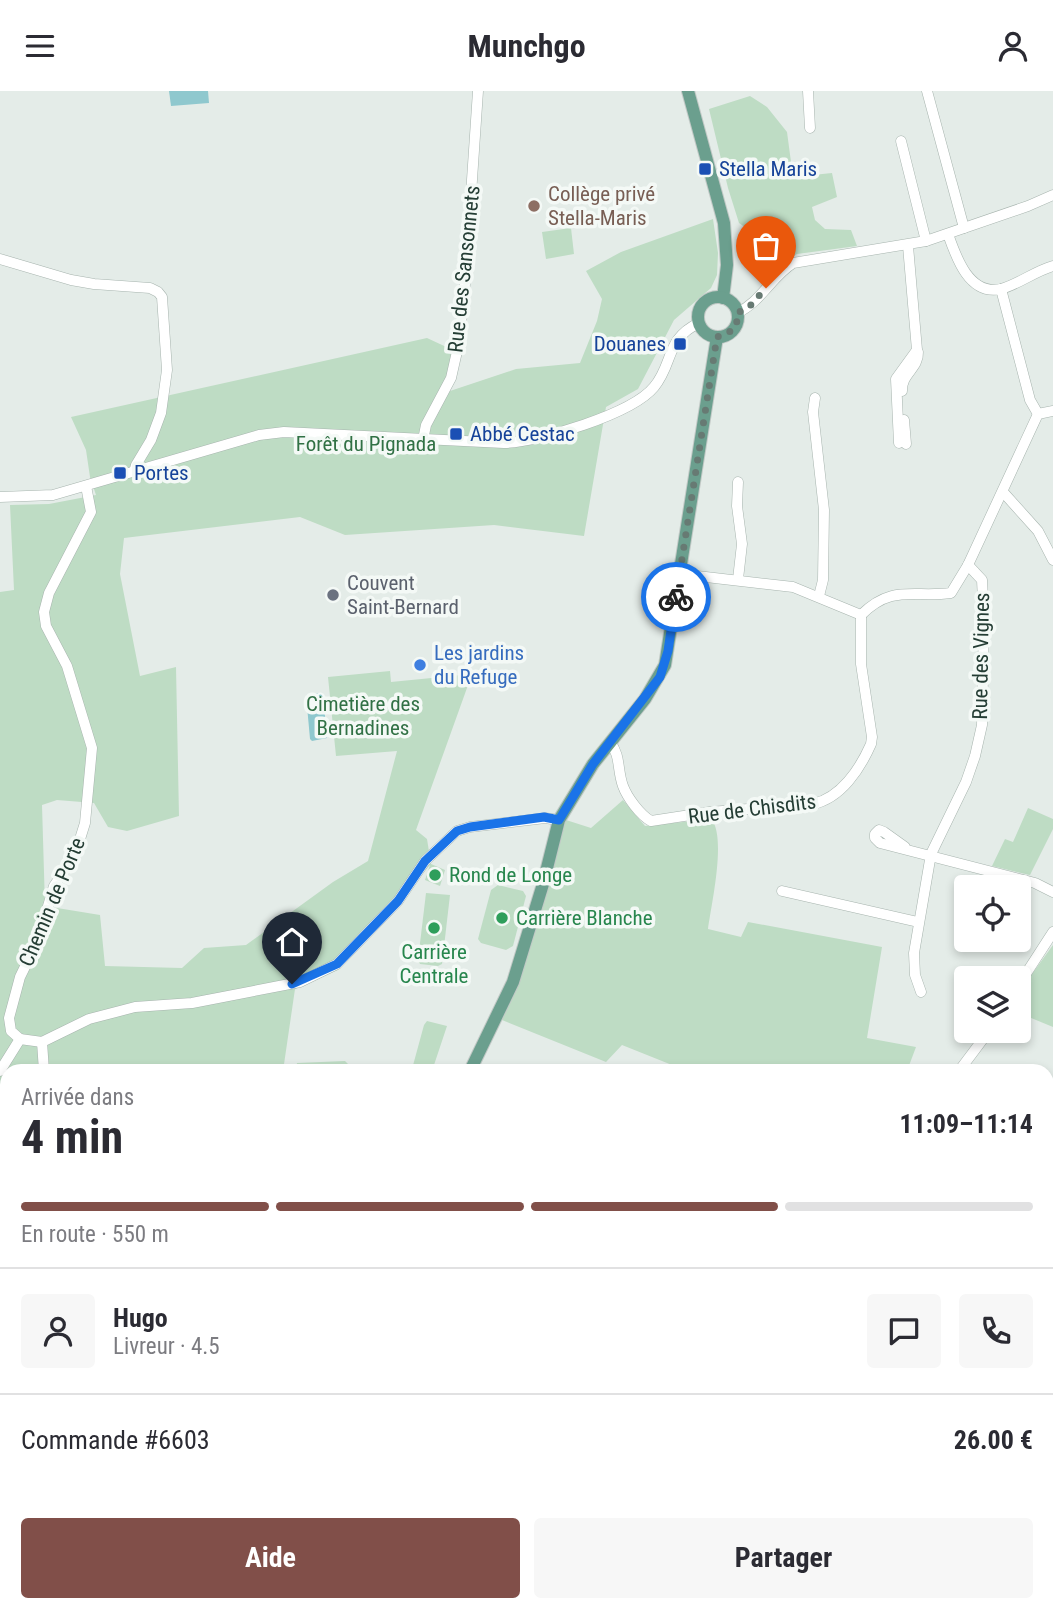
<!DOCTYPE html>
<html lang="fr">
<meta charset="utf-8">
<style>
body{margin:0;font-family:"Roboto Condensed",sans-serif;background:#f7f7f7;color:#2b2b33;height:100vh;display:flex;flex-direction:column;font-size:26px;white-space:nowrap}
*{box-sizing:border-box;margin:0}
p{font-size:23px;color:#7c7c81}
.icon{flex:none;width:38px;height:38px;fill:none;stroke:currentColor;stroke-width:2;stroke-linecap:round;stroke-linejoin:round}
.map{position:relative;flex:1;overflow:hidden}
.panel{position:absolute;left:0px;top:973px;width:1054px;height:548px;display:flex;flex-direction:column;background:#fff;border-radius:21px 21px 0 0;box-shadow:0 4px 10px #0003}
.panel>*{flex:none}
.buttons{position:absolute;left:954px;top:784px;display:grid;gap:14px}
.buttons a{display:grid;place-items:center;width:77px;height:77px;border-radius:7px;background:#fff;box-shadow:0 4px 10px #0003;font-size:35px}
.pin{position:absolute;display:grid;place-items:center;width:60px;height:60px;color:#fff;margin:-72px -30px;border-radius:50% 50% 50% 0;rotate:-45deg;box-shadow:0 0 7px #0007}
.pin .icon{rotate:45deg}
.courier{position:absolute;display:grid;place-items:center;width:70px;height:70px;margin:-35px;border:5px solid #1a73e8;border-radius:50%;background:#fff;color:#222;box-shadow:0 2px 9px #0007}
.overview em{font-style:normal;font-weight:700}
.overview div{display:flex;flex-direction:column-reverse}
.overview{display:flex;align-items:center;justify-content:space-between;height:119px;padding:0 21px}
h1{font-size:46px;font-weight:700;line-height:52px}
.bar{display:grid;grid-template-columns:repeat(4,1fr);gap:10px 7px;align-content:center;height:84px;padding:0 21px}
.bar i{height:9px;border-radius:5px;background:#e1e1e2}
.bar .selected{background:#814f49}
.bar p{grid-column:span 4}
.line{display:flex;align-items:center;gap:18px;padding:0 21px;border-top:2px solid #e1e1e2}
.line div{flex:1}
.round{display:grid;place-items:center;flex:none;width:74px;height:74px;border-radius:7px;background:#f7f7f7}
.cta{display:flex;gap:14px;margin-top:auto;padding:14px 21px}
.cta a{flex:1;height:80px;border-radius:7px;background:#814f49;color:#fff;font-size:28px;font-weight:700;line-height:80px;text-align:center}
.cta a+a{background:#f7f7f7;color:#2b2b33}
header{display:flex;justify-content:space-between;align-items:center;height:91px;padding:0 21px;background:#fff;font-size:32px;font-weight:700}
.map>svg:first-child{display:block}
</style>
<header><svg class="icon" aria-label="menu" viewBox="0 0 24 24"><path d="M4 6h16M4 12h16M4 18h16"/></svg>Munchgo<svg class="icon" aria-label="person" viewBox="0 0 24 24"><circle cx="12" cy="8" r="4"/><path d="M4 21q1-7 8-7t8 7"/></svg></header>
<div class="map">
<svg width="1053" height="1520" viewBox="0 0 1053 1520">
<rect width="100%" height="100%" fill="#e4ece8"/>
<g fill="#bedcc4">
<path d="M750,5L767,16L787,41L791,71L803,85L832,82L837,106L812,116L815,129L825,138L851,139L857,155L797,163L773,176L756,144L739,132L728,97L709,18Z"/>
<path d="M713,128L718,162L717,184L711,197L674,229L638,298L606,316L584,445L494,434L345,444L300,426L124,447L120,483L140,585L176,576L179,725L127,740L108,736L94,712L57,709L42,714L45,815L100,824L105,875L182,877L204,857L246,854L333,791L368,770L397,660L336,665L328,586L390,580L391,591L472,583L416,739L427,748L431,773L445,779L440,795L425,789L430,774L338,879L295,898L283,980H71L69,973L28,974V980H7V1058L0,1055V501L14,499L10,414L49,413L96,404L90,386L86,359L71,326L427,247L455,260L441,303L516,278L580,272L597,230L602,208L586,180L621,161Z"/>
<path d="M571,137L574,163L546,168L542,141Z"/>
<path d="M623,709L645,735L711,728C727,745 711,815 708,838L741,846L748,831L882,856L867,947L916,956L907,980H687L622,954L606,971L502,929L518,895L566,729L591,737Z"/>
<path d="M1028,717L1053,728V738L1030,784L992,775L1005,748L1013,751Z"/>
<path d="M498,794L523,800L526,805L513,855L506,859L481,852L478,848L491,799Z"/>
<path d="M426,802L450,804L442,873L438,875L420,873L418,869Z"/>
<path d="M1053,854V936L1019,922V901Z"/>
<path d="M427,930L447,935L432,980L412,978L424,934Z"/>
<path d="M345,970L348,973L349,980H295L297,972Z"/>
<path d="M7,1123V1514H117L113,1520H0V1124Z"/>
<path d="M1046,1347L1053,1362V1515L1046,1508Z"/>
<path d="M557,1514H803L799,1520H549Z"/>
</g>
<g fill="#8fc8ce">
<path d="M169,0H208L209,12L171,15Z"/>
<path d="M321,602L323,603L327,647L312,650L310,648L306,604Z"/>
<path d="M551,1514H631L626,1520H544Z"/>
</g>
<g fill="none" stroke-linecap="round" stroke-linejoin="round">
<defs>
<g id="minor">
<path d="M808,0L810,37"/>
<path d="M927,0L964,137"/>
<path d="M901,50L926,150"/>
<path d="M948,143C956,166 969,205 1001,198C1019,193 1035,180 1053,175"/>
<path d="M0,168L71,189L94,193L150,197L158,201L162,206L167,279L161,322L151,349L136,374L134,381"/>
<path d="M1001,198L1030,309L1038,323"/>
<path d="M737,222C761,211 771,186 793,172L926,150L1028,115L1053,104"/>
<path d="M902,300C901,283 919,277 918,261"/>
<path d="M815,307L813,321L824,419L823,489L819,505"/>
<path d="M904,329L906,353"/>
<path d="M423,349L426,334L451,287L458,256L464,207L478,0"/>
<path d="M899,352L896,288L917,259L908,155"/>
<path d="M1003,401L1038,440L1053,469"/>
<path d="M0,406L53,404L259,344L284,341L504,352C539,351 632,323 654,296C674,272 665,248 699,232"/>
<path d="M680,483L793,496L861,524C892,493 913,507 951,502L968,474L1038,323L1053,320"/>
<path d="M738,488L742,453L737,415L738,391"/>
<path d="M610,651C621,665 617,679 623,695C627,706 640,724 651,730L710,721L813,713C841,707 860,678 871,653L872,646L861,573V524"/>
<path d="M905,756L884,741L879,739L875,743V747L880,752L1035,792L1053,801"/>
<path d="M782,800L918,831"/>
<path d="M1018,895L1053,841"/>
<path d="M921,901L915,884L914,862L931,763L966,691L975,665L982,634L984,529L982,489L968,474"/>
<path d="M20,948L11,940L9,927L20,886L38,849L54,795L75,764L85,732L92,657L67,575L46,535L44,521L49,502L91,421L86,395"/>
<path d="M0,980L20,948L42,951"/>
<path d="M44,980L42,951L89,928L135,916L192,912L300,891L337,873L398,810L425,770L457,740L470,736L545,727L559,729"/>
<path d="M959,980L989,940"/>
<path d="M1046,1155L1053,1159"/>
<path d="M1046,1286L1053,1287"/>
<path d="M175,1514L183,1520"/>
<path d="M265,1520L269,1514"/>
<path d="M409,1520L413,1514"/>
</g>
<g id="major">
<path d="M688,0L724,132L727,174L723,207"/>
<circle cx="718" cy="226" r="20"/>
<path d="M470,980L513,891L543,793L559,729L593,673L645,608L665,574L717,246"/>
<path d="M1046,1183L1053,1174"/>
<path d="M133,1520L137,1514"/>
<path d="M876,1520L878,1514"/>
</g>
</defs>
<use href="#minor" stroke="#a7b4ae" stroke-width="11"/>
<use href="#major" stroke="#c2c9c6" stroke-width="14"/>
<use href="#minor" stroke="#fff" stroke-width="10"/>
<use href="#major" stroke="#6b9f8e" stroke-width="12"/>
</g>
<g fill="none" stroke-linecap="round" stroke-linejoin="round">
<path stroke="#677a73" stroke-width="7" stroke-dasharray="0 12.6" d="M676,506L717,246L733,239L738,228L737,222L749,216L766,197"/>
<path stroke="#1a73e8" stroke-width="9" d="M292,893L337,873L398,810L425,770L457,740L470,736L544,726L559,729L593,673L660,586L668,560L676,506"/>
</g>
<g fill="#1a4fb4" stroke="#f4f9f6" stroke-width="2.5">
<rect x="698" y="71" width="14" height="14" rx="3.5"/>
<rect x="673" y="246" width="14" height="14" rx="3.5"/>
<rect x="449" y="336" width="14" height="14" rx="3.5"/>
<rect x="113" y="375" width="14" height="14" rx="3.5"/>
</g>
<circle fill="#8d6e63" stroke="#f4f9f6" stroke-width="2.5" cx="534" cy="115" r="7"/>
<circle fill="#6b7280" stroke="#f4f9f6" stroke-width="2.5" cx="333" cy="504" r="7"/>
<circle fill="#3f7fe0" stroke="#f4f9f6" stroke-width="2.5" cx="420" cy="574" r="7"/>
<g fill="#2e9e5b" stroke="#f4f9f6" stroke-width="2.5">
<circle cx="435" cy="784" r="7"/>
<circle cx="502" cy="827" r="7"/>
<circle cx="434" cy="837" r="7"/>
</g>
<g text-anchor="middle" dominant-baseline="central" stroke-width="7" stroke-linejoin="round" paint-order="stroke">
<g font-size="21" fill="#164399" stroke="#f4f9f6" text-anchor="start">
<text x="719" y="78">Stella Maris</text>
<text x="666" y="253" text-anchor="end">Douanes</text>
<text x="470" y="343">Abbé Cestac</text>
<text x="134" y="382">Portes</text>
</g>
<g font-size="21" fill="#785e54" stroke="#f4f9f6" text-anchor="start">
<text x="548" y="103">Collège privé<tspan x="548" dy="24">Stella-Maris</tspan></text>
</g>
<g font-size="21" fill="#243d34" stroke="#f4f9f6">
<text transform="translate(464 178) rotate(-84)">Rue des Sansonnets</text>
<text transform="translate(981 565) rotate(-89)">Rue des Vignes</text>
<text transform="translate(752 718) rotate(-7)">Rue de Chisdits</text>
<text transform="translate(52 811) rotate(-67)">Chemin de Porte</text>
</g>
<g font-size="21" fill="#317145" stroke="#f4f9f6">
<text x="366" y="353">Forêt du Pignada</text>
<text x="363" y="613">Cimetière des<tspan x="363" dy="24">Bernadines</tspan></text>
</g>
<g font-size="21" fill="#5b616d" stroke="#f4f9f6" text-anchor="start">
<text x="347" y="492">Couvent<tspan x="347" dy="24">Saint-Bernard</tspan></text>
</g>
<g font-size="21" fill="#366cbe" stroke="#f4f9f6" text-anchor="start">
<text x="434" y="562">Les jardins<tspan x="434" dy="24">du Refuge</tspan></text>
</g>
<g font-size="21" fill="#27864d" stroke="#f4f9f6" text-anchor="start">
<text x="449" y="784">Rond de Longe</text>
<text x="516" y="827">Carrière Blanche</text>
<text x="434" y="861" text-anchor="middle">Carrière<tspan x="434" dy="24">Centrale</tspan></text>
</g>
</g>
</svg>
<div class="buttons">
<a><svg class="icon" aria-label="locate" viewBox="0 0 24 24"><circle cx="12" cy="12" r="6"/><path d="M12 2v4M12 18v4M2 12h4M18 12h4"/></svg></a>
<a><svg class="icon" aria-label="layers" viewBox="0 0 24 24"><path d="M12 4l9 5-9 5-9-5zM3 14l9 5 9-5"/></svg></a>
</div>
<div class="pin" style="left:766px;top:197px;background:#ea580c"><svg class="icon" aria-label="bag" viewBox="0 0 24 24"><path d="M5 8h14l-1 12H6zM9 8a3 3 0 0 1 6 0"/></svg></div>
<div class="pin" style="left:292px;top:893px;background:#1f2937"><svg class="icon" aria-label="home" viewBox="0 0 24 24"><path d="M3 11l9-7 9 7M6 9v11h12V9"/></svg></div>
<div class="courier" style="left:676px;top:506px"><svg class="icon" aria-label="bike" viewBox="0 0 24 24"><circle cx="6" cy="16" r="4"/><circle cx="18" cy="16" r="4"/><path d="M6 16l4-8h5l3 8M10 8l3 8H6M13 5h3"/></svg></div>
<section class="panel">
<div class="overview"><div><h1>4 min</h1><p>Arrivée dans</p></div><em>11:09–11:14</em></div>
<div class="bar"><i class="selected"></i><i class="selected"></i><i class="selected"></i><i></i><p>En route · 550 m</p></div>
<div class="line" style="height:126px"><a class="round"><svg class="icon" aria-label="person" viewBox="0 0 24 24"><circle cx="12" cy="8" r="4"/><path d="M4 21q1-7 8-7t8 7"/></svg></a><div><b>Hugo</b><p>Livreur · 4.5</p></div><a class="round"><svg class="icon" aria-label="chat" viewBox="0 0 24 24"><path d="M4 5h16v11H9l-5 4z"/></svg></a><a class="round"><svg class="icon" aria-label="phone" viewBox="0 0 24 24"><path d="M5 4h4l2 5-3 2q2 4 5 5l2-3 5 2v4C11 20 4 13 5 4z"/></svg></a></div>
<div class="line" style="height:91px"><div>Commande #6603</div><b>26.00 €</b></div>
<div class="cta"><a>Aide</a><a>Partager</a></div>
</section>
</div>
